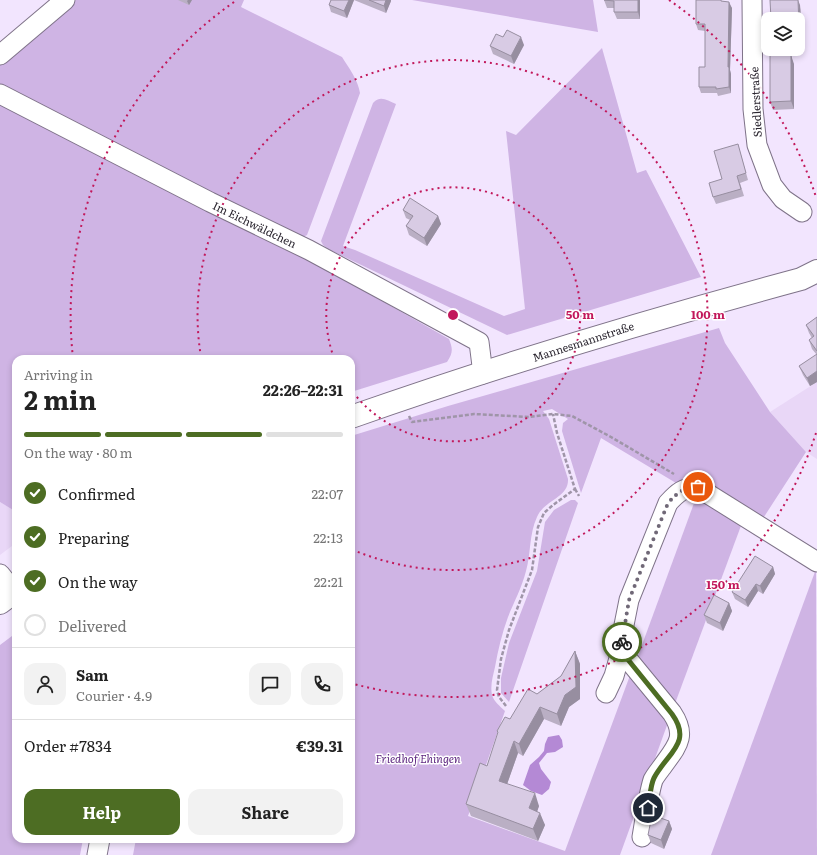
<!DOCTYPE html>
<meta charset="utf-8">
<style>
body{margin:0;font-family:Literata,serif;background:#f2f2f2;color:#222;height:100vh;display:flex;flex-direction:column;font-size:15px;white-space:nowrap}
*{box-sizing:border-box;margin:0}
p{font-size:13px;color:#767676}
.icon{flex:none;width:22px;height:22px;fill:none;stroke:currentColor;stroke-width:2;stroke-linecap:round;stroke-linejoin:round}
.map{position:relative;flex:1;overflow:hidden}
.sheet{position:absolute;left:12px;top:355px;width:343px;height:488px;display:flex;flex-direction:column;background:#fff;border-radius:12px;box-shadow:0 2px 6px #0003}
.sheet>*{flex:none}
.buttons{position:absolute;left:761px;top:12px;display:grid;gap:8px}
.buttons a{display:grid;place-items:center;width:44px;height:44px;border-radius:8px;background:#fff;box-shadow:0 2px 6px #0003;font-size:20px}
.pin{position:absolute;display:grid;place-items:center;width:34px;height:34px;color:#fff;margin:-17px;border:2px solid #fff;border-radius:50%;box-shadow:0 1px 4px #0007}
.courier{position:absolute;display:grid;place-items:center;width:40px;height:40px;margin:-20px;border:3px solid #4d6d23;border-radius:50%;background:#fff;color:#222;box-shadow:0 1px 5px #0007}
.head em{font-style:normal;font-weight:700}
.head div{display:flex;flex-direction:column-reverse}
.head{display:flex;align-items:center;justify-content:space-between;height:68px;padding:0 12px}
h1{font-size:26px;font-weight:700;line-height:30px}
.bar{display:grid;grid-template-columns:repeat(4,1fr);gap:6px 4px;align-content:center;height:48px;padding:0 12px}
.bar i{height:5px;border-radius:3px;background:#e0e0e0}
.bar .on{background:#4d6d23}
.bar p{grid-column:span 4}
.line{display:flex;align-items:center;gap:10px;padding:0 12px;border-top:1px solid #e0e0e0}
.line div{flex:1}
.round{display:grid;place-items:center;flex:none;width:42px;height:42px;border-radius:12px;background:#f2f2f2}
ol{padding:0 12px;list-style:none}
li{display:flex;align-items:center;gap:12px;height:44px}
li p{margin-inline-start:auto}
li .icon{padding:4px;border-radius:50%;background:#4d6d23;color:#fff;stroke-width:4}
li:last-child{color:#767676}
li i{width:22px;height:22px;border:2px solid #e0e0e0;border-radius:50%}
.primary-button{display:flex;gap:8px;margin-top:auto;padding:8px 12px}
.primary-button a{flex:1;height:46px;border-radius:12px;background:#4d6d23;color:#fff;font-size:16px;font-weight:700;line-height:46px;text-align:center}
.primary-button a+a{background:#f2f2f2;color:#222}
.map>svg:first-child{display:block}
</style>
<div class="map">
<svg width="817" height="855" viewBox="0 0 817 855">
<rect width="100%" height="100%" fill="#f2e5fe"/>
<g fill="#e9d7f7">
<path d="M817,382V459L806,452L770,412Z"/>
<path d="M0,502L13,510H16V543L0,555Z"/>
</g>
<g fill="#cfb4e4">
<path d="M76,0H244L241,7L342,57C349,68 358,80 360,93L307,235L303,237L255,215L0,87V61Z"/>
<path d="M412,0H593L598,32Z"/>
<path d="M602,48L637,173L646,170L701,277L507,335L328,249L323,245L321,241L373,103C380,95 387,100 396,104L343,246L355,250L504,316L525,309L506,131L516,135Z"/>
<path d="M0,101L315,263L449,339C453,349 453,353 447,362L351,392V359H16V510H13L0,502Z"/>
<path d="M719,328L725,343L770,412L806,452L762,520L691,477L681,486L601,438L581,493L562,431L563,423L568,419L552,409L543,411L549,419L568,479C569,498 544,500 537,517C529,534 531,554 526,571C522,587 514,602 508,617C502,633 498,650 495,667C493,676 490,685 492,695C494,702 500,706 505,711L468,816L565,851L632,670L670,717L620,855H133L136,839H351V436L448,406Z"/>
<path d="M697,495L742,523L673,709L635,664Z"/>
<path d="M571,500H575L578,503L509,702L501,693V678L509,643L537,571L545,522L554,510Z"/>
<path d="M816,569L817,855H711Z"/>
<path d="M12,636H16V839H83L80,855H0V645Z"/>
</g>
<path fill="#b489d5" d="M559,735L562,740L563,747L555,752L547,753L539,763L541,769L551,782L549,789L542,795L531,791L523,785L530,765L539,757L544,751L545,744L548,737Z"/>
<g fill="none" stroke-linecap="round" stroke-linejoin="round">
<defs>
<g id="minor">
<path d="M752,0L753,109L757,145L772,185L783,199L802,212"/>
<path d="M0,55L65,0"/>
<path d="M0,94L210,202L309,250L479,342L483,374"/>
<path d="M0,574L16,594"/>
<path d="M621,651L672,713C688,737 676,747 662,767C659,771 655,776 653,780C648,796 645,820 642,837"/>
<path d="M606,693L614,676L621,651L622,635L629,600L668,503C678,492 683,488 697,487L817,562"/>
<path d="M97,855L100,839"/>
</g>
<g id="major">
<path d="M351,417C499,365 649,320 801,279L817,271"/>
<path d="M0,603L16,591"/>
</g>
</defs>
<use href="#minor" stroke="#7f7389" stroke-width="21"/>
<use href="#major" stroke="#7f7389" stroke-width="24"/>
<g stroke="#9f95a8" stroke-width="2.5" stroke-dasharray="4 2" stroke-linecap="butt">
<path d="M409,416L412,422L474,414L529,417L553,414L572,416L611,437L674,474"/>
<path d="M575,489L579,496"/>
<path d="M506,706L499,697L497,690L501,659L509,630L532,570L538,527L544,513L553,505L575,489L557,433L553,414"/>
</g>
<use href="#minor" stroke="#fff" stroke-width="19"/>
<use href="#major" stroke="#fff" stroke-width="22"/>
</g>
<g fill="#baafc4">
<path d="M178,0H192L189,5Z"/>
<path d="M331,0H391V1L386,13L354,0L347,18L331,12L329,5Z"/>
<path d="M604,0H640V19H617L614,12V8H607Z"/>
<path d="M723,1L732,8L730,70L731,74V93L718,96L717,93H701L699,87L705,67V31L698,30L696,24Z"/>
<path d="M800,5L802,33H798V19Z"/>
<path d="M503,37L524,45L514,64L493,54L490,46Z"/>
<path d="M794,64V109L773,110L770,102Z"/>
<path d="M738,144L748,180L740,183L744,196L716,204L713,197L722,179Z"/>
<path d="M403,210L438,216L441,224L427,246L409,235L406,226L410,220L406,218Z"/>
<path d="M817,317V382L810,386L803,375L799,366L817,355L812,349L809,340L812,338L809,333L806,325Z"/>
<path d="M773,567L775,574L763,594L758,591L748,607L735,599L732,592Z"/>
<path d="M729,603L732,611L723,631L707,623L704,615Z"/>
<path d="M575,651L580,664V699L569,707L561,726L544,719L523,756L518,753L507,784L539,806L537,811L545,825L538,841L471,816L466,804L487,766L498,733L497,731L537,694L561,676Z"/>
<path d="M669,821L672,829L664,849L651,843L648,835Z"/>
</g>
<g fill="#978ea0">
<path d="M188,0H192L189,5L187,1Z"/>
<path d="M349,0H354L347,18L344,11Z"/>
<path d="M386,0H391V1L386,13L384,6Z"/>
<path d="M638,0H640V19L638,12Z"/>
<path d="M798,0L800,5L802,33L799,26Z"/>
<path d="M729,2L732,8L730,70L731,74V93L729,87L728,67Z"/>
<path d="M521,37L524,45L514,64L511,56Z"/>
<path d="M791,55L794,64V109L791,101Z"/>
<path d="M438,216L441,224L427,246L424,238Z"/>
<path d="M817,371V382L810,386L807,378Z"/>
<path d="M773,567L775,574L763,594L760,586Z"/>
<path d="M756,584L758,591L748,607L745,600Z"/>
<path d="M729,603L732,611L723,631L720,623Z"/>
<path d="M575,651L580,664V699L569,707L561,726L557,714Z"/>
<path d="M540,707L544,719L523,756L519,744Z"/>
<path d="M514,741L518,753L504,793L499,781Z"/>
<path d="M535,793L539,806L534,821L529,808Z"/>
<path d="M540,813L545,825L538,841L533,829Z"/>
<path d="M669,821L672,829L664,849L661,840Z"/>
</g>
<g fill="#d8cbe4" stroke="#978ea0">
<path d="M331,0H349L344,11L329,5Z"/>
<path d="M369,0H386L384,6Z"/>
<path d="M604,0H638V12H614V1Z"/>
<path d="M696,0H721V1L729,2L728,67H729V87L716,89V87H699V67H705V24H696Z"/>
<path d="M770,0H798L799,26H798V19H771Z"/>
<path d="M507,30L521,37L511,56L490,46L496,34L503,37Z"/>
<path d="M770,55H791V101L770,102Z"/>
<path d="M738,144L746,173L737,176L741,189L713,197L709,183L722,179L714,151Z"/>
<path d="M410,198L438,216L424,238L406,226L413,216L403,210Z"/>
<path d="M817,317V351L809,340L814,336L806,325Z"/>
<path d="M817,354V371L807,378L799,366Z"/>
<path d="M755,556L773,567L760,586L756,584L745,600L732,592Z"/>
<path d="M714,595L729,603L720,623L704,615Z"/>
<path d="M575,651L576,687L565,695L557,714L540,707L519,744L514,741L499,781L535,793L529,808L540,813L533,829L466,804L480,763L487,766L498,732L497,731L505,717L510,719L528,689L537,694L561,676Z"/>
<path d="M652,815L669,821L661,840L648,835Z"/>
</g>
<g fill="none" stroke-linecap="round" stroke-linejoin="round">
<path stroke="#706877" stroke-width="4" stroke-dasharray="0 7.2" d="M622,642L629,600L668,503C678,492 683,488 698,487"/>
<path stroke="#4d6d23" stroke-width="5" d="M622,642L621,651L672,714C693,743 667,753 654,778C650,786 650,799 648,808"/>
</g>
<g fill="none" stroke="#c2185b" stroke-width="2" stroke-dasharray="2 4">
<path d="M334 358A127 127 0 1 1 352 391"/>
<path d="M201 357A255 255 0 1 1 351 549"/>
<path d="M816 433A382 382 0 0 1 354 684M73 358A382 382 0 0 1 237 0M669 0A382 382 0 0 1 816 197"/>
</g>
<g text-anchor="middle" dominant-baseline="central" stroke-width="3" stroke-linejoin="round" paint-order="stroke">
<g font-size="11" fill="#2a252f" stroke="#fff">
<text transform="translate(755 102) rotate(-93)">Siedlerstraße</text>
<text transform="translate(255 224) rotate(26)">Im Eichwäldchen</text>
<text transform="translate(583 341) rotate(-18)">Mannesmannstraße</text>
</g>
<g font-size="11" font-style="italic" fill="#5f2881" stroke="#fff">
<text x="418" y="758">Friedhof Ehingen</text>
</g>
</g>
<circle cx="453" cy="315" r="6" fill="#c2185b" stroke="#fff" stroke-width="2"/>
<g font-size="12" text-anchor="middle" font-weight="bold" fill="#c2185b" stroke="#fff" stroke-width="3" stroke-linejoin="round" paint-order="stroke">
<text x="580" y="319">50 m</text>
<text x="708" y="319">100 m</text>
<text x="723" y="589">150 m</text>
</g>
</svg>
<div class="buttons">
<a><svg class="icon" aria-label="layers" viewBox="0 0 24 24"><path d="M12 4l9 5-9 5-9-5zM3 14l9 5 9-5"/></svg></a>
</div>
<div class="pin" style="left:698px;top:487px;background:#ea580c"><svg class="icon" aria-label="bag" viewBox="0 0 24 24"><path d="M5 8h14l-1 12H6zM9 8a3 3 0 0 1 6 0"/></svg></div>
<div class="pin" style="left:648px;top:808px;background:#1f2937"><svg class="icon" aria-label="home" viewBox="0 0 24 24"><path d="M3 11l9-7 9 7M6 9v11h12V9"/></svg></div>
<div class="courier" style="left:622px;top:642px"><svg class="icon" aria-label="bike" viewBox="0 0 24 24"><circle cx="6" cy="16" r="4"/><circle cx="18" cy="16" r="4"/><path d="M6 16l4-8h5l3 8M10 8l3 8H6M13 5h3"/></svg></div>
<section class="sheet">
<div class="head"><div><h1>2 min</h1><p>Arriving in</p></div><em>22:26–22:31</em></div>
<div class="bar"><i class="on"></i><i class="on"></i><i class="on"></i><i></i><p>On the way · 80 m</p></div>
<ol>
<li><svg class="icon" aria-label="check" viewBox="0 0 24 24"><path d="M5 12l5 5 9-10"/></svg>Confirmed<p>22:07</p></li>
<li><svg class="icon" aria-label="check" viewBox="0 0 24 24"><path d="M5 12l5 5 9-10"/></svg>Preparing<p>22:13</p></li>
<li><svg class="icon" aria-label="check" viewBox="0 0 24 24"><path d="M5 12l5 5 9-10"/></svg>On the way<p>22:21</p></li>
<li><i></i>Delivered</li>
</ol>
<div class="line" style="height:72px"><a class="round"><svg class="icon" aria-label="person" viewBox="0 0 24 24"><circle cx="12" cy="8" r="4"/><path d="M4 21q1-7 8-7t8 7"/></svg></a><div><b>Sam</b><p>Courier · 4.9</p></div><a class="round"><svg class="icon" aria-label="chat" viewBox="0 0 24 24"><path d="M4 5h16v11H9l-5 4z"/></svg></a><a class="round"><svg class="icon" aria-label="phone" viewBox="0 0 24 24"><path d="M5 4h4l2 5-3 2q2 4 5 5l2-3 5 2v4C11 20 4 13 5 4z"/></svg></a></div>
<div class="line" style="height:52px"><div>Order #7834</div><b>€39.31</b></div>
<div class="primary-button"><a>Help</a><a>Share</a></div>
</section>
</div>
